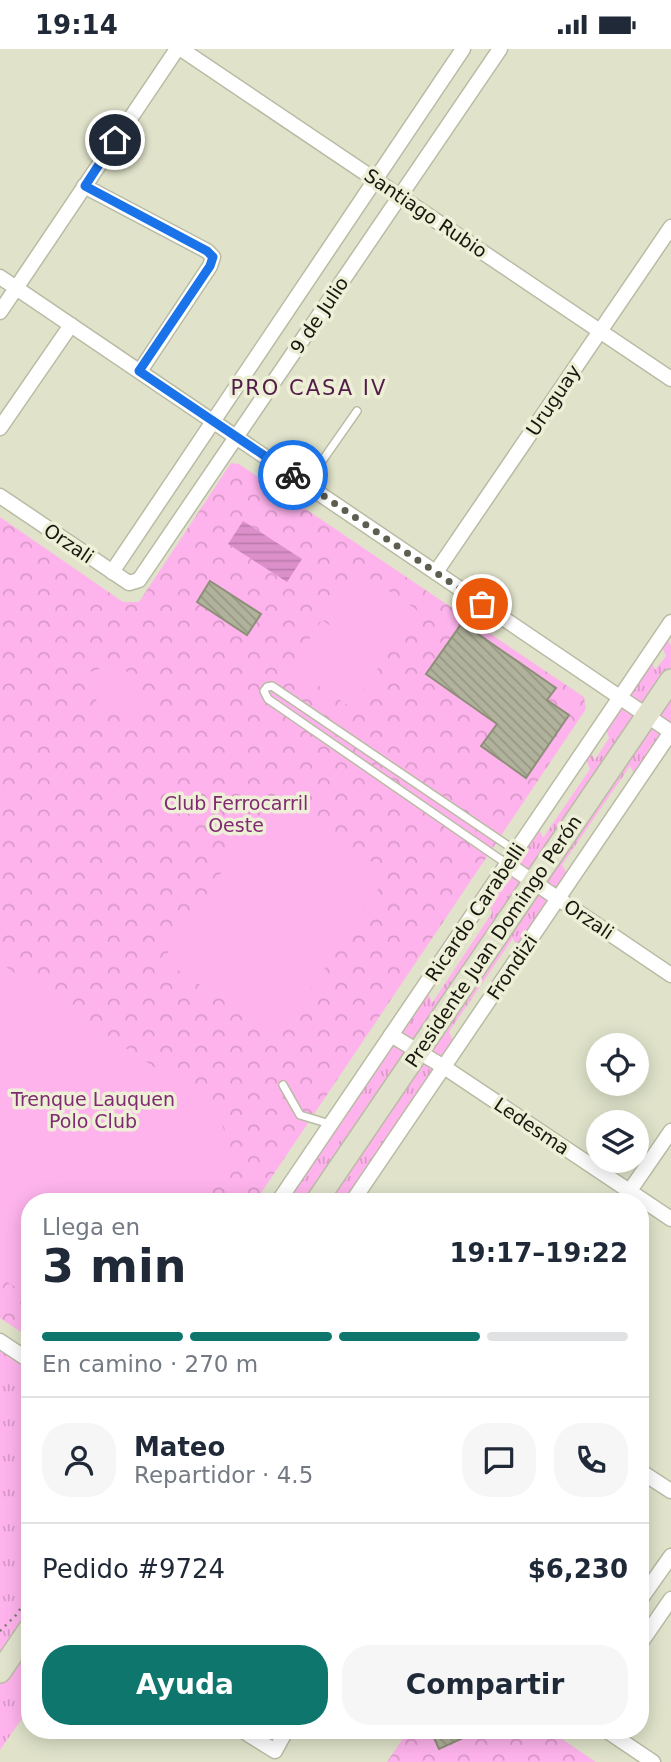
<!DOCTYPE html>
<html lang="es">
<meta charset="utf-8">
<style>
body{margin:0;font-family:"DejaVu Sans",sans-serif;background:#f6f6f7;color:#1f2937;height:100vh;display:flex;flex-direction:column;font-size:26px;white-space:nowrap}
*{box-sizing:border-box;margin:0}
p{font-size:23px;color:#747a83}
.icon{flex:none;width:38px;height:38px;fill:none;stroke:currentColor;stroke-width:2;stroke-linecap:round;stroke-linejoin:round}
.map{position:relative;flex:1;overflow:hidden}
.details{position:absolute;left:21px;top:1144px;width:628px;height:546px;display:flex;flex-direction:column;background:#fff;border-radius:28px;box-shadow:0 4px 18px #0003}
.details>*{flex:none}
.buttons{position:absolute;left:586px;top:984px;display:grid;gap:14px}
.buttons a{display:grid;place-items:center;width:63px;height:63px;border-radius:50%;background:#fff;box-shadow:0 4px 18px #0003;font-size:35px}
.pin{position:absolute;display:grid;place-items:center;width:60px;height:60px;color:#fff;margin:-30px;border:4px solid #fff;border-radius:50%;box-shadow:0 2px 7px #0007}
.courier{position:absolute;display:grid;place-items:center;width:70px;height:70px;margin:-35px;border:5px solid #1a73e8;border-radius:50%;background:#fff;color:#222;box-shadow:0 2px 9px #0007}
.overview em{font-style:normal;font-weight:700}
.overview div{display:flex;flex-direction:column-reverse}
.overview{display:flex;align-items:center;justify-content:space-between;height:119px;padding:0 21px}
h1{font-size:46px;font-weight:700;line-height:52px}
.bar{display:grid;grid-template-columns:repeat(4,1fr);gap:10px 7px;align-content:center;height:84px;padding:0 21px}
.bar i{height:9px;border-radius:5px;background:#e0e1e3}
.bar .active{background:#0f766e}
.bar p{grid-column:span 4}
.line{display:flex;align-items:center;gap:18px;padding:0 21px;border-top:2px solid #e0e1e3}
.line div{flex:1}
.round{display:grid;place-items:center;flex:none;width:74px;height:74px;border-radius:28px;background:#f6f6f7}
.action{display:flex;gap:14px;margin-top:auto;padding:14px 21px}
.action a{flex:1;height:80px;border-radius:28px;background:#0f766e;color:#fff;font-size:28px;font-weight:700;line-height:80px;text-align:center}
.action a+a{background:#f6f6f7;color:#1f2937}
.status{display:flex;justify-content:space-between;align-items:center;height:49px;padding:0 35px;background:#fff;direction:ltr}
.status svg{height:19px;fill:currentColor}
.map>svg:first-child{display:block}
</style>
<div class="status"><b>19:14</b><svg viewBox="0 0 49 12"><path d="M0 12V9h3v3zM5 12V6h3v6zM10 12V3h3v9zM15 12V0h3v12zM26 1h20v11H26zM47 4h2v5h-2z"/></svg></div>
<div class="map">
<svg width="671" height="1713" viewBox="0 0 671 1713">
<defs>
<pattern id="grass-tufts" width="24" height="20" patternUnits="userSpaceOnUse" patternTransform="scale(1.75)"><rect width="24" height="20" fill="#feb3ec"/><path d="M3 7l-1-3M5 7V3M7 7l1-3M15 17l-1-3M17 17v-4M19 17l1-3" fill="none" stroke="#d999c9"/></pattern>
<pattern id="park-crowns" width="20" height="18" patternUnits="userSpaceOnUse" patternTransform="scale(1.75)"><rect width="20" height="18" fill="#feb3ec"/><path d="M2 6a3 3 0 1 1 6 0M12 15a3 3 0 1 1 6 0" fill="none" stroke="#d999c9"/></pattern>
<pattern id="water-rules" width="6" height="5" patternUnits="userSpaceOnUse" patternTransform="scale(1.75)"><rect width="6" height="5" fill="#dc90ca"/><path d="M0 2.5h6" fill="none" stroke="#bc7bac"/></pattern>
<pattern id="building-back-hatch" width="6" height="6" patternUnits="userSpaceOnUse" patternTransform="scale(1.75)"><rect width="6" height="6" fill="#b0b29b"/><path d="M-1 5l2 2M0 0l6 6M5-1l2 2" fill="none" stroke="#979884"/></pattern>
</defs>
<rect width="100%" height="100%" fill="#e0e3ca"/>
<g fill="url(#grass-tufts)">
<path d="M666,587L671,597V619L309,1153H283L427,941L432,954L492,864L488,850L538,777L543,789L590,720L585,708L589,700L595,711L609,689L605,677L651,609L655,621L666,607L661,595Z"/>
<path d="M671,640V676L636,728L630,717L562,816L569,828L518,901L513,889L449,983L455,995L348,1153H323Z"/>
<path d="M0,1298L30,1318V1559L0,1603Z"/>
<path d="M30,1590V1658L0,1701V1634Z"/>
</g>
<g fill="url(#park-crowns)">
<path d="M231,414L239,415L584,648L586,660L255,1153H30V1289L0,1269V468L123,553H139Z"/>
<path d="M408,1682H550L596,1713H387Z"/>
</g>
<g fill="#feb3ec">
<path d="M356,520L417,561L386,608L324,567Z"/>
<path d="M322,571L383,612L352,659L290,618Z"/>
<path d="M123,612L138,656L102,668L87,624Z"/>
<path d="M273,747L389,824L279,988L163,911Z"/>
<path d="M0,914L213,1058C241,1110 229,1109 198,1153H30V1248L0,1228Z"/>
</g>
<path fill="url(#water-rules)" d="M243,472L302,510L287,533L228,495Z"/>
<g fill="url(#building-back-hatch)" stroke="#8d8f79" stroke-width="2">
<path d="M210,532L261,565L247,586L197,553Z"/>
<path d="M462,574L556,639L547,651L569,666L526,729L481,697L497,675L426,625Z"/>
<path d="M431,1682H478L439,1700Z"/>
</g>
<g fill="none" stroke-linecap="round" stroke-linejoin="round">
<defs>
<g id="lane">
<path d="M306,435L357,362"/>
<path d="M507,815L268,650L264,642L267,638L272,637L516,802"/>
<path d="M283,1036L300,1066L330,1075"/>
</g>
<g id="street">
<path d="M181,0L671,330"/>
<path d="M84,137L207,202L213,208L210,217L140,322"/>
<path d="M0,228L671,683"/>
<path d="M0,263L177,0"/>
<path d="M0,379L71,276"/>
<path d="M0,447L129,534L139,531L500,0"/>
<path d="M112,523L463,0"/>
<path d="M436,523L671,178"/>
<path d="M507,815L671,926"/>
<path d="M391,986L444,1018L671,1170"/>
<path d="M278,1153L671,573"/>
<path d="M352,1153L671,683"/>
<path d="M622,1153L671,1082"/>
<path d="M0,1292L30,1312"/>
<path d="M640,1422L671,1442"/>
<path d="M640,1551L671,1507"/>
<path d="M640,1595L671,1550"/>
<path d="M243,1682L275,1702L286,1682"/>
<path d="M607,1682L653,1713"/>
</g>
<g id="secondary">
<path d="M316,1153L671,631"/>
<path d="M0,1623L30,1579"/>
</g>
</defs>
<use href="#lane" stroke="#b9bba4" stroke-width="10"/>
<use href="#street" stroke="#b9bba4" stroke-width="17"/>
<use href="#secondary" stroke="#b9bba4" stroke-width="24"/>
<path stroke="#7e806f" stroke-width="2.5" stroke-dasharray="2 5" stroke-linecap="butt" d="M0,1582L16,1566L30,1546"/>
<use href="#lane" stroke="#fff" stroke-width="7"/>
<use href="#street" stroke="#fff" stroke-width="14"/>
<use href="#secondary" stroke="#e1e2cc" stroke-width="21"/>
</g>
<g fill="none" stroke-linecap="round" stroke-linejoin="round">
<path stroke="#5d5e50" stroke-width="7" stroke-dasharray="0 12.6" d="M293,426L482,555"/>
<path stroke="#1a73e8" stroke-width="9" d="M115,91L85,137L207,202L213,208L210,217L139,322L293,426"/>
</g>
<g text-anchor="middle" dominant-baseline="central" stroke-width="7" stroke-linejoin="round" paint-order="stroke">
<g font-size="19" fill="#17170f" stroke="#edf0d7">
<text transform="translate(426 164) rotate(34)">Santiago Rubio</text>
<text transform="translate(319 266) rotate(-56)">9 de Julio</text>
<text transform="translate(553 351) rotate(-56)">Uruguay</text>
<text transform="translate(69 494) rotate(34)">Orzali</text>
<text transform="translate(475 863) rotate(-56)">Ricardo Carabelli</text>
<text transform="translate(589 870) rotate(34)">Orzali</text>
<text transform="translate(493 892) rotate(-56)">Presidente Juan Domingo Perón</text>
<text transform="translate(512 918) rotate(-56)">Frondizi</text>
<text transform="translate(532 1077) rotate(34)">Ledesma</text>
</g>
<g font-size="19" fill="#812a72" stroke="#edf0d7">
<text x="236" y="754">Club Ferrocarril<tspan x="236" dy="22">Oeste</tspan></text>
<text x="93" y="1050">Trenque Lauquen<tspan x="93" dy="22">Polo Club</tspan></text>
</g>
<g font-size="21" letter-spacing="2" fill="#521c48" stroke="#edf0d7">
<text x="309" y="339">PRO CASA IV</text>
</g>
</g>
</svg>
<div class="buttons">
<a><svg class="icon" aria-label="locate" viewBox="0 0 24 24"><circle cx="12" cy="12" r="6"/><path d="M12 2v4M12 18v4M2 12h4M18 12h4"/></svg></a>
<a><svg class="icon" aria-label="layers" viewBox="0 0 24 24"><path d="M12 4l9 5-9 5-9-5zM3 14l9 5 9-5"/></svg></a>
</div>
<div class="pin" style="left:482px;top:555px;background:#ea580c"><svg class="icon" aria-label="bag" viewBox="0 0 24 24"><path d="M5 8h14l-1 12H6zM9 8a3 3 0 0 1 6 0"/></svg></div>
<div class="pin" style="left:115px;top:91px;background:#1f2937"><svg class="icon" aria-label="home" viewBox="0 0 24 24"><path d="M3 11l9-7 9 7M6 9v11h12V9"/></svg></div>
<div class="courier" style="left:293px;top:426px"><svg class="icon" aria-label="bike" viewBox="0 0 24 24"><circle cx="6" cy="16" r="4"/><circle cx="18" cy="16" r="4"/><path d="M6 16l4-8h5l3 8M10 8l3 8H6M13 5h3"/></svg></div>
<section class="details">
<div class="overview"><div><h1>3 min</h1><p>Llega en</p></div><em>19:17–19:22</em></div>
<div class="bar"><i class="active"></i><i class="active"></i><i class="active"></i><i></i><p>En camino · 270 m</p></div>
<div class="line" style="height:126px"><a class="round"><svg class="icon" aria-label="person" viewBox="0 0 24 24"><circle cx="12" cy="8" r="4"/><path d="M4 21q1-7 8-7t8 7"/></svg></a><div><b>Mateo</b><p>Repartidor · 4.5</p></div><a class="round"><svg class="icon" aria-label="chat" viewBox="0 0 24 24"><path d="M4 5h16v11H9l-5 4z"/></svg></a><a class="round"><svg class="icon" aria-label="phone" viewBox="0 0 24 24"><path d="M5 4h4l2 5-3 2q2 4 5 5l2-3 5 2v4C11 20 4 13 5 4z"/></svg></a></div>
<div class="line" style="height:91px"><div>Pedido #9724</div><b>$6,230</b></div>
<div class="action"><a>Ayuda</a><a>Compartir</a></div>
</section>
</div>
